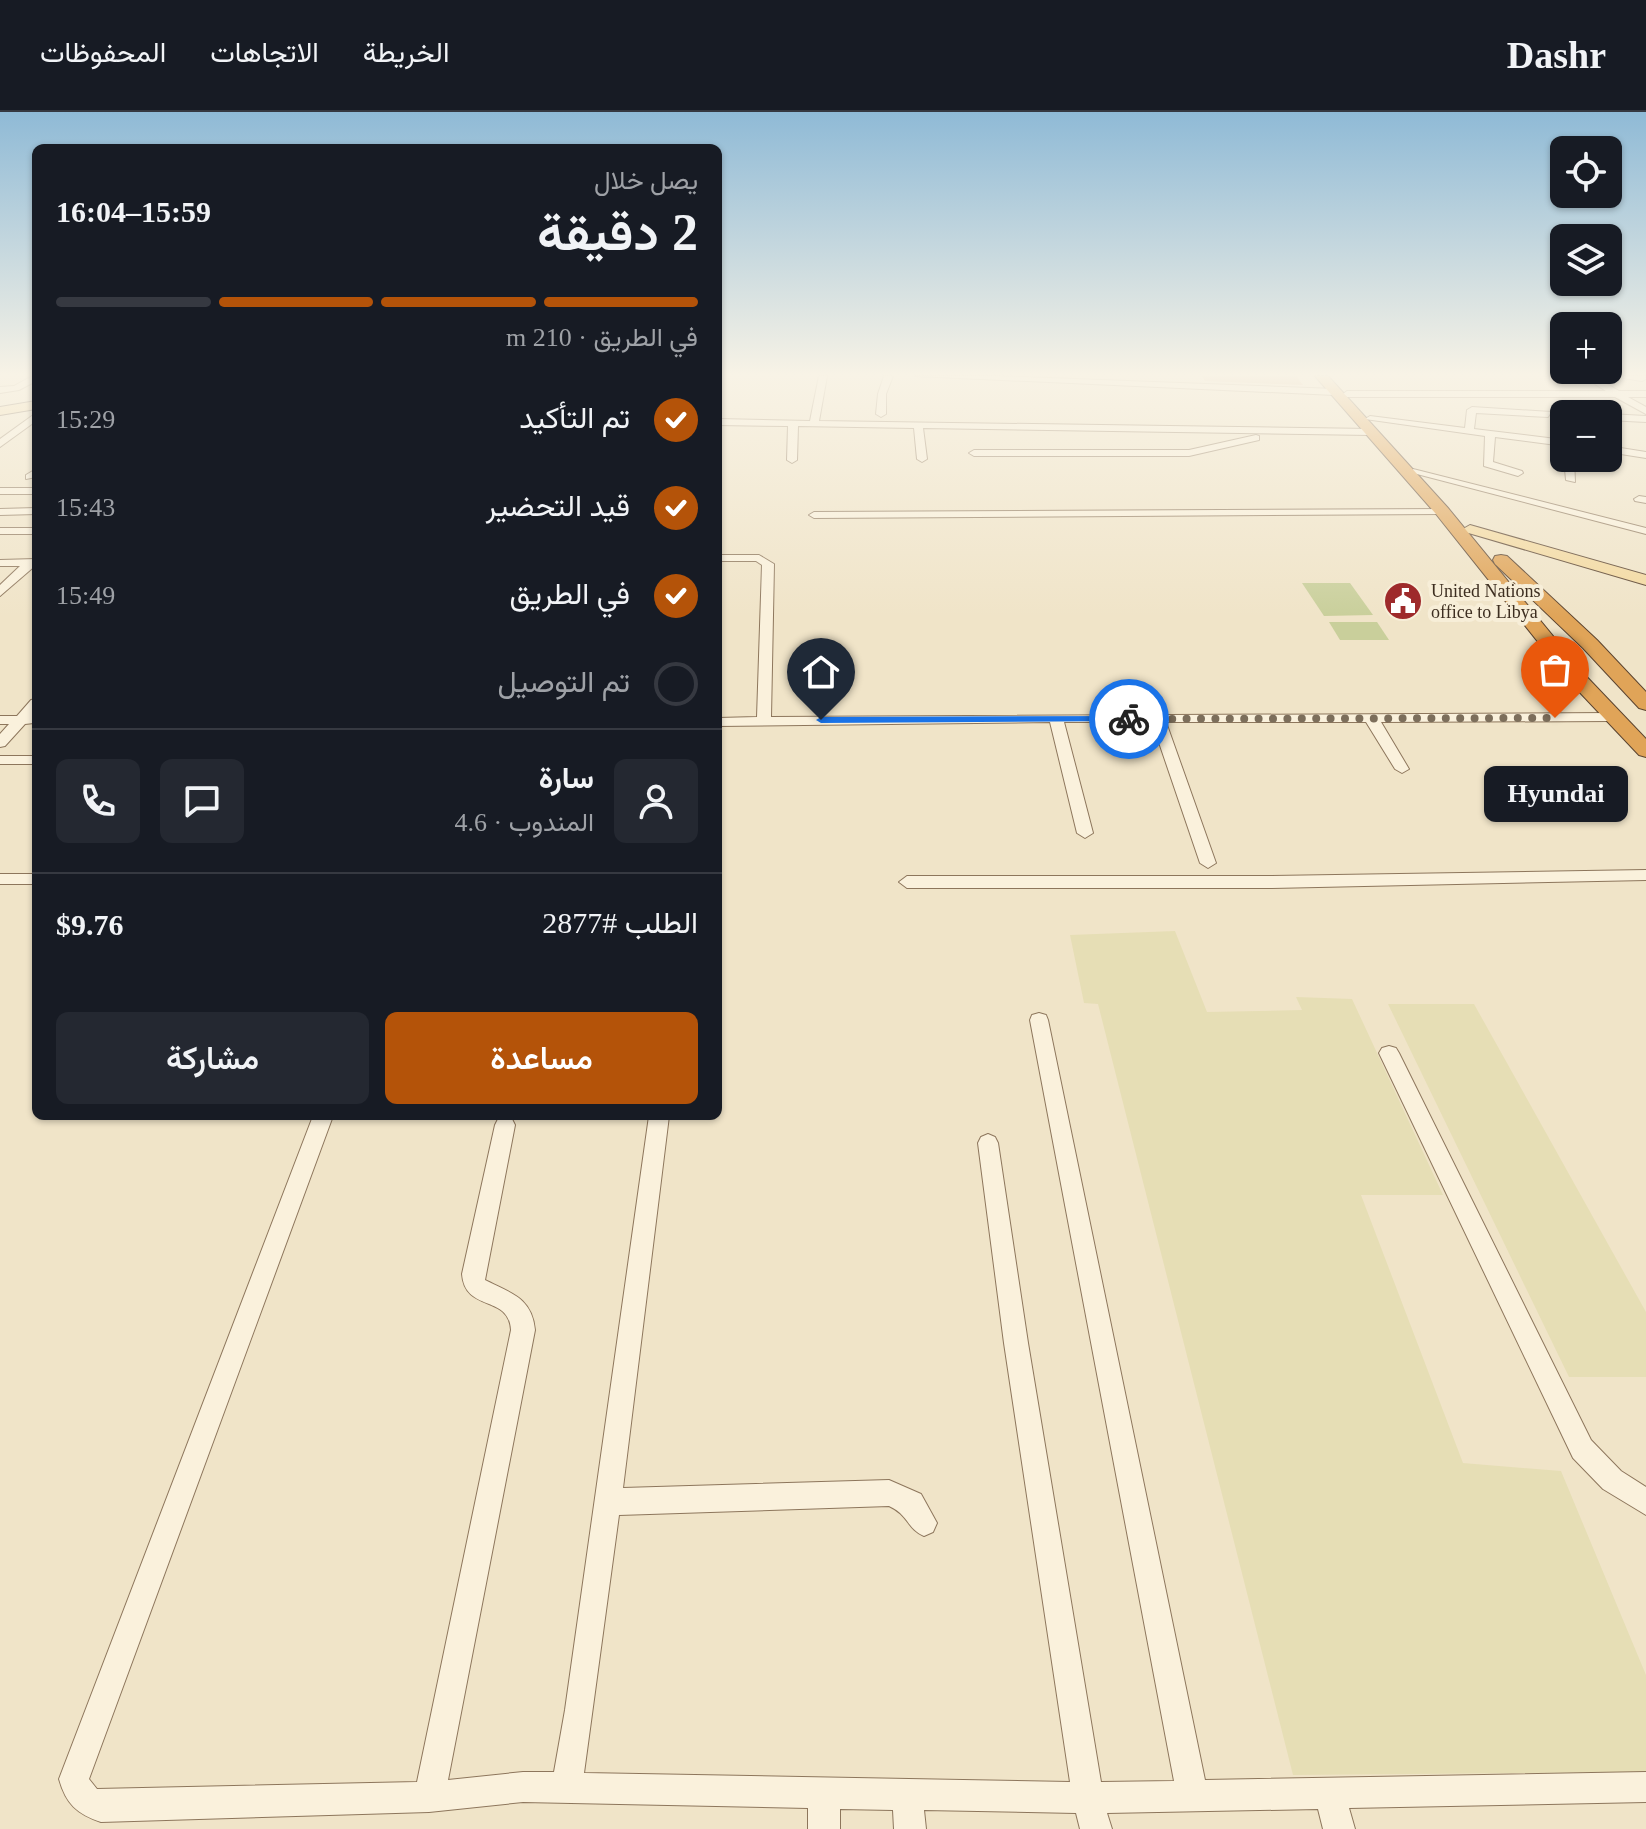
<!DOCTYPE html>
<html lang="ar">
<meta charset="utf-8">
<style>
body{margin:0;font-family:"Times New Roman",Vazirmatn,serif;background:#242831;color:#f1f3f6;direction:rtl;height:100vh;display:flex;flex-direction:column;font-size:30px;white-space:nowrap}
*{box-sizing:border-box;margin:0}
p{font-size:26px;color:#9ea1a6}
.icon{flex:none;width:44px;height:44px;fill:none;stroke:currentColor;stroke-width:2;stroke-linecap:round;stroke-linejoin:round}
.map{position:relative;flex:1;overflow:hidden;direction:ltr}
.details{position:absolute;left:32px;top:32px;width:690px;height:976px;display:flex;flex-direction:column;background:#171b24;border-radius:12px;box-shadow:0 2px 6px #0004;direction:rtl}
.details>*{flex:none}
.controls{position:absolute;left:1550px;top:24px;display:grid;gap:16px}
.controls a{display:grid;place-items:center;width:72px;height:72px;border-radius:12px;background:#171b24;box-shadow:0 2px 6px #0004;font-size:40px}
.pin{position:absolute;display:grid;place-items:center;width:68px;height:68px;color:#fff;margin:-82px -34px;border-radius:50% 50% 50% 0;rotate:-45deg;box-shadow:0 0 8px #0007}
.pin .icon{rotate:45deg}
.courier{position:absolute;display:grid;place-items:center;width:80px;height:80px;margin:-40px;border:6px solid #1a73e8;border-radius:50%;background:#fff;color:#222;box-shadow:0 2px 10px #0007}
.bubble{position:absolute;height:56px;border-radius:12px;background:#171b24;box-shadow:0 2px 6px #0004;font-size:26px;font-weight:600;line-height:56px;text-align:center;direction:rtl}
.head em{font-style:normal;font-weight:600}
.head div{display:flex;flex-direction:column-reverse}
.head{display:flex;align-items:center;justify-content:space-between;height:136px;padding:0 24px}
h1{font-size:52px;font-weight:600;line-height:60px}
.bar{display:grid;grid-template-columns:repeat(4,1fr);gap:12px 8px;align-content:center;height:96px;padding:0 24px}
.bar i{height:10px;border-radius:6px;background:#363941}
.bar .current{background:#b45309}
.bar p{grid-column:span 4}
.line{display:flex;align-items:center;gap:20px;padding:0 24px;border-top:2px solid #363941}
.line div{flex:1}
.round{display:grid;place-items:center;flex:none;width:84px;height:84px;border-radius:12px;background:#242831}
ol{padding:0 24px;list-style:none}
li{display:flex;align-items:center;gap:24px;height:88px}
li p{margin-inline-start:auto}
li .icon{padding:8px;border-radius:50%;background:#b45309;color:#fff;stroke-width:4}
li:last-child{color:#9ea1a6}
li i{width:44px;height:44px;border:4px solid #363941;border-radius:50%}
.button{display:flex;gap:16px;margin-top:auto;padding:16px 24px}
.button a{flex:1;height:92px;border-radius:12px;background:#b45309;color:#fff;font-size:32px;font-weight:600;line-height:92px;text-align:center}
.button a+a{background:#242831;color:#f1f3f6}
header{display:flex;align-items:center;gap:48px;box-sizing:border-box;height:112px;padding:0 40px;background:#171b24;border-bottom:2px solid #363941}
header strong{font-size:38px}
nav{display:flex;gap:44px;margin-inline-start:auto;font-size:28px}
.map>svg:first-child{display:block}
</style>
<header>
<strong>Dashr</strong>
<nav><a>الخريطة</a><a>الاتجاهات</a><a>المحفوظات</a></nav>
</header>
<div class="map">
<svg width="1646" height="1717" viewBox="0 0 1646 1717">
<rect width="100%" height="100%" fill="#f0e4c8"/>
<g fill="#e6deb5">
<path d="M1175,819L1207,900L1302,898L1296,885L1352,887L1443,1083H1361L1463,1351L1561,1359L1646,1563V1660L1293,1663L1098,892L1084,891L1070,823Z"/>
<path d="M1388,892H1474L1646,1200V1265H1569Z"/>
</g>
<g fill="#c9cf9b">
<path d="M1302,471H1350L1373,503L1324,504Z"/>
<path d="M1329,510H1377L1389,528H1340Z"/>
</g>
<path fill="#cf9f7d" d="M1202,264H1296L1303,273L1205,269Z"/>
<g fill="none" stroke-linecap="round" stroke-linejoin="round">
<defs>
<g id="minor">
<path d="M32,264H36V269L19,278L0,281V275L14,274Z"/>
<path d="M819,264H827L819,309L1371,317L1376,320L1371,323L923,316L927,347L922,350L917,347L914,316L798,314L797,348L792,351L787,348L788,314L718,313V307L810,309Z"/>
<path d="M884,264H893L886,282V302L881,305L876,302L878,282Z"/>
<path d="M915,264H998L1335,277L1339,280L1335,283Z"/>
<path d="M1582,264H1593L1619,279H1646V285H1628L1646,295V302L1615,285H1347L1343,282L1347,279H1606Z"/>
<path d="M1610,264H1645L1646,267L1642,269Z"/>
<path d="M1472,295L1551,300L1548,305L1476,301L1474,317L1564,328V334L1495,325L1493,350L1522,359L1523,361L1518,364L1484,354L1485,324L1365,307L1370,304L1465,316L1467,298Z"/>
<path d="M36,301V309L0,335V327Z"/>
<path d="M1608,302L1646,304V310L1608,308Z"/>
<path d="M1256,323L1259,324V328L1189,344H974L969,341L974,338H1189Z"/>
<path d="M1608,334L1646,340V346L1608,340Z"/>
<path d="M1564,346H1574L1575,370L1566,368Z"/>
<path d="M36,357V365L26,367V363Z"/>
<path d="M1413,357L1646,416V422L1413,361Z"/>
<rect x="0" y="376" width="36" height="6"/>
<path d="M1639,384L1646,385V391L1635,389L1634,387Z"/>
<path d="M36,396V402L0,403V397Z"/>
<path d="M1446,397L1447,399L1442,402L814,406L809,403L814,400Z"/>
<rect x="0" y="416" width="36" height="6"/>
<path d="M718,443H759L774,452L771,605L1612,601L1619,605L1612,609L1381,610L1409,657L1402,661L1395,657L1366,610H1166L1216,751L1208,756L1200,751L1152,610H1064L1093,721L1085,726L1077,721L1050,610L718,614V606L757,605L762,453L756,449H718Z"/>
<path d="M36,447V453L0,484V473L20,454H0V448Z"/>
<path d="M36,587V599L32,604L36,608L34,611L25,612L5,634L0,635V622L9,612H0V604H17L31,588Z"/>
<rect x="0" y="644" width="36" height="8"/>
<path d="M1646,758V768L1272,776H907L899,770L907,764H1272Z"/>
<rect x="0" y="762" width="36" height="10"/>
<path d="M1039,901L1046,903L1048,908L1205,1668L1646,1660V1690L1349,1696L1355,1717H1323L1318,1697L1107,1701L1112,1717H1080L1076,1701L924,1698L926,1717H894L893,1698L840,1697V1717H808V1696L523,1690L429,1700L101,1710C77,1702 66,1692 59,1667L313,1004H333L89,1667L97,1677L417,1670L511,1218C509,1182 465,1201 462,1162L495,1013L498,1007L505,1005L512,1007L515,1013L485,1168C510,1181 532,1185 535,1218L448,1668L523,1660H554L565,1598L649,1004H669L623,1376L889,1368L921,1382L937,1411L933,1420L924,1424C907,1417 909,1403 889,1394L619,1403L584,1661L1070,1670L1004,1231L978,1031L981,1025L988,1022L995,1025L998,1031L1028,1231L1101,1670L1174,1669L1030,908L1032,903Z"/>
<path d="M1389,934L1396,936L1399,941L1591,1328L1621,1359L1646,1375V1403L1603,1377L1573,1346L1379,941L1382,936Z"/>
</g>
<g id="major">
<path d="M36,289V297L0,303V295Z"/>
<path d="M1470,413L1646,463V473L1465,420L1463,417Z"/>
</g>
<g id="highway">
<path d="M1315,264H1328L1448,396L1584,562L1646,627V645L1639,643L1570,570L1436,402Z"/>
<path d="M1501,443L1507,444L1597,528L1646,580V598L1639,596L1583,536L1495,452L1493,448L1495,444Z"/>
</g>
</defs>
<use href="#minor" stroke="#8d765c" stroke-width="2"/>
<use href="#major" stroke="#5b4430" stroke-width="2"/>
<use href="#highway" stroke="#5b4430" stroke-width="2"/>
<use href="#minor" fill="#faf1dc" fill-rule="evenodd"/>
<use href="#major" fill="#f3d9a0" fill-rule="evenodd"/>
<use href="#highway" fill="#e0a458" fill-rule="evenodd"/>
</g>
<linearGradient id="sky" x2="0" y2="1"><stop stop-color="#8fbad6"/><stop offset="0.52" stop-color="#f8f3e6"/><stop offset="1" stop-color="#f8f3e6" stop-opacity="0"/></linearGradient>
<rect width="1646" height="505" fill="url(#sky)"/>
<path fill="#1a73e8" d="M1129,604L1133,605V609L821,611L816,608L821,605Z"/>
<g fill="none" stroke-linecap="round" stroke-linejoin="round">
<path stroke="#7c6e5b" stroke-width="8" stroke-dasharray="0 14.4" d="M1129,607L1555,606"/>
</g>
<defs>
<symbol id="civic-disc" viewBox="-11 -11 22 22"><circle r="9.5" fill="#9e2a2b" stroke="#f7eed8"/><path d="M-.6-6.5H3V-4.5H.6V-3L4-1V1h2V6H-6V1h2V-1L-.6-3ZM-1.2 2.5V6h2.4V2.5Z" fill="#fff"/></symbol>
</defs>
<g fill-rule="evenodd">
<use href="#civic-disc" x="1381" y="467" width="44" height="44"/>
</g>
<g text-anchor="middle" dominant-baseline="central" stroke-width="8" stroke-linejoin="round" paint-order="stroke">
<g font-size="18" fill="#3d2e20" stroke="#f7eed8" text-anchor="start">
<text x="1431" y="479">United Nations<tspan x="1431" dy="21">office to Libya</tspan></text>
</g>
</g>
</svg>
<div class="controls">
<a><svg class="icon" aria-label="locate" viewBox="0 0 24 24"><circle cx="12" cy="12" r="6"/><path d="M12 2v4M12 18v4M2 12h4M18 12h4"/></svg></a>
<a><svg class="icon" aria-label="layers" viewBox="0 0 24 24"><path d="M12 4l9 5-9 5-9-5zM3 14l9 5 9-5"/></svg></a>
<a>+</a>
<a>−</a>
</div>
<div class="pin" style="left:1555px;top:606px;background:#ea580c"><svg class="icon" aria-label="bag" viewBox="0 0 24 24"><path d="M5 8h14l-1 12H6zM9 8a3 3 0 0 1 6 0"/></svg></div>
<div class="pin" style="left:821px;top:608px;background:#1f2937"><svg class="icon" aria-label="home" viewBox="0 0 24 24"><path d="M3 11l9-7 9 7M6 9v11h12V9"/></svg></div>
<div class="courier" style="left:1129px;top:607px"><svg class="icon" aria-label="bike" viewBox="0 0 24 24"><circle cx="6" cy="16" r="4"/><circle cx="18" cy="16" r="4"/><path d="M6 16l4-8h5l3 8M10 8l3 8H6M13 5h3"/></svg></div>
<div class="bubble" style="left:1484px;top:654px;width:144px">Hyundai</div>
<section class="details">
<div class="head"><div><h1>2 دقيقة</h1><p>يصل خلال</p></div><em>15:59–16:04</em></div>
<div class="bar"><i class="current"></i><i class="current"></i><i class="current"></i><i></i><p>في الطريق · 210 m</p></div>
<ol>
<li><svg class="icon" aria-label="check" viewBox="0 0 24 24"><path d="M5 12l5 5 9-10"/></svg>تم التأكيد<p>15:29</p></li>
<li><svg class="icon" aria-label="check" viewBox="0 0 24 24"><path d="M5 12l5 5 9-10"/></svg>قيد التحضير<p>15:43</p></li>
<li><svg class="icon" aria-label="check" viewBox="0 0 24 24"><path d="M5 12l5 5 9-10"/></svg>في الطريق<p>15:49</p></li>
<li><i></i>تم التوصيل</li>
</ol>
<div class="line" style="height:144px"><a class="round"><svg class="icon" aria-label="person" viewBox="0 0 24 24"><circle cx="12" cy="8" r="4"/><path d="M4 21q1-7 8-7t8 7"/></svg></a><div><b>سارة</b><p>المندوب · 4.6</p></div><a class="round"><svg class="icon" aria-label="chat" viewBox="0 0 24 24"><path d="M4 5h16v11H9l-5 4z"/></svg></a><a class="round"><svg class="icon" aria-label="phone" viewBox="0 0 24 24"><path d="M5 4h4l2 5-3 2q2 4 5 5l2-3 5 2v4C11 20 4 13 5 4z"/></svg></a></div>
<div class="line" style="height:104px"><div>الطلب #2877</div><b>$9.76</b></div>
<div class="button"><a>مساعدة</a><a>مشاركة</a></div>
</section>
</div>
